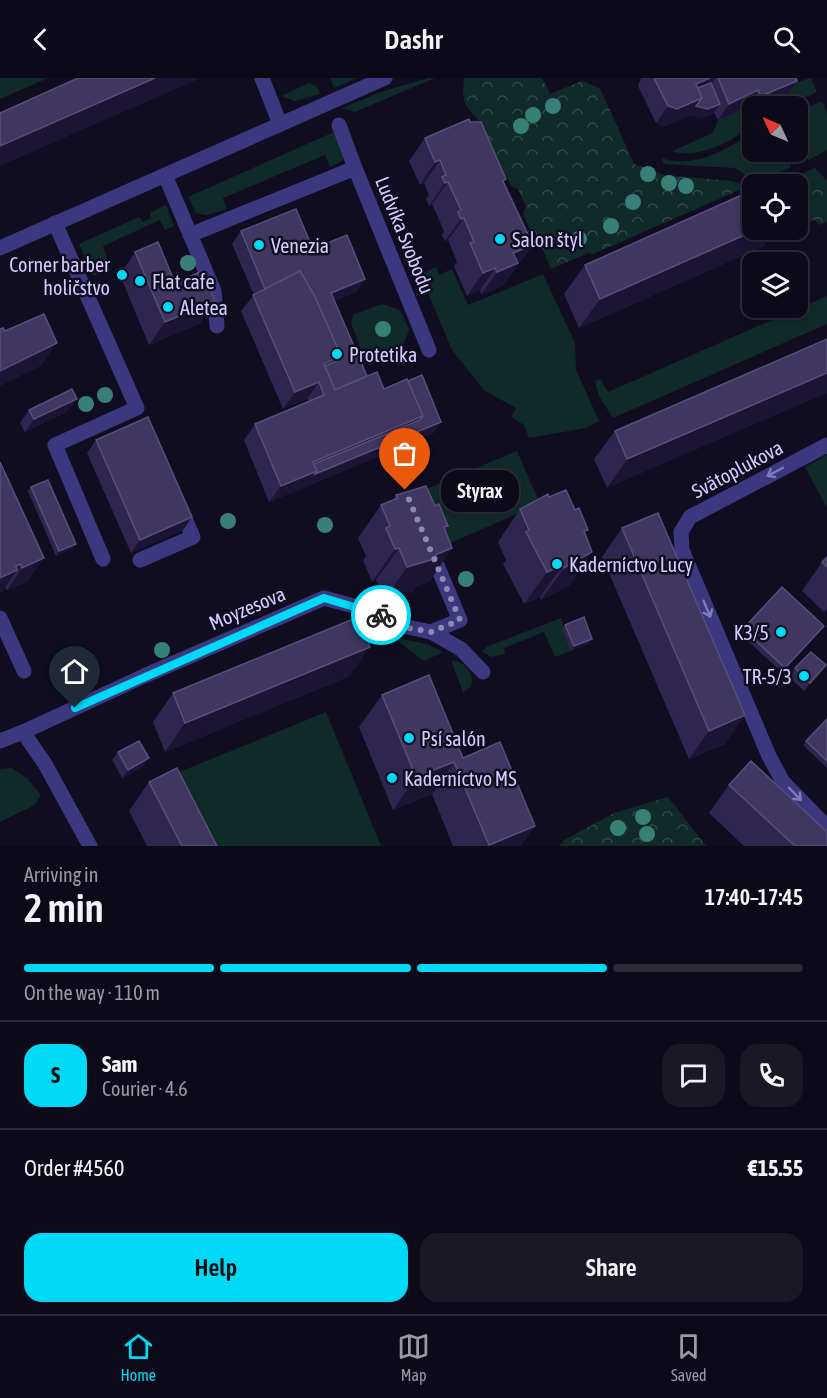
<!DOCTYPE html>
<meta charset="utf-8">
<style>
body{margin:0;font-family:"Asap Condensed",sans-serif;background:#1a1825;color:#f1f3f6;height:100vh;display:flex;flex-direction:column;font-size:22px;white-space:nowrap}
*{box-sizing:border-box;margin:0}
p{font-size:20px;color:#9a9aa2}
.icon{flex:none;width:33px;height:33px;fill:none;stroke:currentColor;stroke-width:2;stroke-linecap:round;stroke-linejoin:round}
.map{position:relative;height:768px;overflow:hidden}
.sheet{display:flex;flex-direction:column;background:#0c0a18;flex:1}
.sheet>*{flex:none}
.needle{width:39px;rotate:314deg}
.controls{position:absolute;left:742px;top:18px;display:grid;gap:12px}
.controls a{display:grid;place-items:center;width:66px;height:66px;border-radius:12px;background:#0c0a18;box-shadow:0 3px 9px #0003,0 0 0 2px #2c2b37;font-size:30px}
.pin{position:absolute;display:grid;place-items:center;width:51px;height:51px;color:#fff;margin:-62px -26px;border-radius:50% 50% 50% 0;rotate:-45deg;box-shadow:0 0 6px #0007}
.pin .icon{rotate:45deg}
.courier{position:absolute;display:grid;place-items:center;width:60px;height:60px;margin:-30px;border:4px solid #01daf6;border-radius:50%;background:#fff;color:#222;box-shadow:0 2px 8px #0007}
.bubble{position:absolute;height:42px;border-radius:18px;background:#0c0a18;box-shadow:0 3px 9px #0003,0 0 0 2px #2c2b37;font-size:20px;font-weight:600;line-height:42px;text-align:center}
.head em{font-style:normal;font-weight:600}
.head div{display:flex;flex-direction:column-reverse}
.head{display:flex;align-items:center;justify-content:space-between;height:102px;padding:0 24px}
h1{font-size:39px;font-weight:600;line-height:45px}
.bar{display:grid;grid-template-columns:repeat(4,1fr);gap:9px 6px;align-content:center;height:72px;padding:0 24px}
.bar i{height:8px;border-radius:4px;background:#2c2b37}
.bar .active{background:#01daf6}
.bar p{grid-column:span 4}
.line{display:flex;align-items:center;gap:15px;padding:0 24px;border-top:2px solid #2c2b37}
.line div{flex:1}
.round{display:grid;place-items:center;flex:none;width:63px;height:63px;border-radius:18px;background:#1a1825}
.action{display:flex;gap:12px;margin-top:auto;padding:12px 24px}
.action a{flex:1;height:69px;border-radius:18px;background:#01daf6;color:#111;font-size:24px;font-weight:600;line-height:69px;text-align:center}
.action a+a{background:#1a1825;color:#f1f3f6}
header{display:flex;justify-content:space-between;align-items:center;height:78px;padding:0 24px;background:#0c0a18;font-size:27px;font-weight:600}
.tab-bar{display:flex;justify-content:space-around;align-items:center;height:84px;border-top:2px solid #2c2b37;background:#0c0a18;font-size:16px;color:#9a9aa2}
.tab-bar a{display:grid;justify-items:center;gap:3px}
.tab-bar .active{color:#01daf6}
.map>svg:first-child{display:block}
</style>
<header><svg class="icon" aria-label="back" viewBox="0 0 24 24"><path d="M15 5l-7 7 7 7"/></svg>Dashr<svg class="icon" aria-label="search" viewBox="0 0 24 24"><circle cx="10" cy="10" r="6"/><path d="M15 15l6 6"/></svg></header>
<div class="map">
<svg width="827" height="768" viewBox="0 0 827 768">
<defs>
<pattern id="forest-crowns" width="20" height="18" patternUnits="userSpaceOnUse" patternTransform="scale(1.5)"><rect width="20" height="18" fill="#102a29"/><path d="M2 6a3 3 0 1 1 6 0M12 15a3 3 0 1 1 6 0" fill="none" stroke="#324849"/></pattern>
</defs>
<rect width="100%" height="100%" fill="#100d20"/>
<g fill="#102a29">
<path d="M0,0H48L0,21Z"/>
<path d="M330,0H357L334,10Z"/>
<path d="M428,0H435L355,34L342,30L384,13Z"/>
<path d="M811,0L817,14L786,28H765L786,19L782,9Z"/>
<path d="M309,5L317,9L320,16L295,23L281,18Z"/>
<path d="M822,23L827,35V72L809,82L798,73V33Z"/>
<path d="M747,29L753,44C738,63 695,82 672,73L713,55L718,42Z"/>
<path d="M334,54L344,78L342,83L330,89L325,77L223,120L227,131L206,137L196,135L188,119Z"/>
<path d="M753,55V74H794L790,90L755,103L735,90L664,86L661,80C695,91 725,72 753,55Z"/>
<path d="M166,127L174,148L165,152L160,142L103,168L111,192L93,198L79,166L139,139L143,144L151,140L150,135Z"/>
<path d="M436,189L439,197L452,191L468,227L543,196L575,265L576,292L599,343L586,350L529,360L524,347L511,339L516,330L484,312L452,272L420,196Z"/>
<path d="M827,218V246L613,340L599,318L595,303L600,301L608,314Z"/>
<path d="M382,226L400,232L409,252L402,269L371,282L363,277L351,245L354,236Z"/>
<path d="M517,373L540,426L443,468L419,414Z"/>
<path d="M827,377V430L805,389Z"/>
<path d="M561,540L571,573L555,579L544,554L504,570L505,576L491,579L482,574L486,569Z"/>
<path d="M392,559L427,566L443,574L424,583Z"/>
<path d="M453,582C466,586 475,594 471,609L463,614L452,585Z"/>
<path d="M326,634L381,768H215L177,695Z"/>
<path d="M11,690L27,700L41,717L35,727L0,744V691Z"/>
</g>
<g fill="url(#forest-crowns)">
<path d="M464,0H542L550,16L582,3L600,10L634,86L665,97L731,103L740,106L742,111L593,176L588,175L551,191L536,155L530,151L523,136L526,128L518,111L511,108L481,45L466,28L463,17Z"/>
<path d="M815,90L827,103V144L820,147L814,142L798,149V106H795L794,100Z"/>
<path d="M506,392L511,405L478,420L472,407Z"/>
<path d="M668,719L706,768H559L564,762L614,735Z"/>
</g>
<g fill="none" stroke-linecap="round" stroke-linejoin="round">
<g stroke="#3c387f" stroke-width="15">
<path d="M262,0L280,46"/>
<path d="M339,47L355,90"/>
<path d="M165,97L214,213L217,248"/>
<path d="M55,145L137,330L55,367L103,481"/>
<path d="M190,157L355,90L429,272"/>
<path d="M0,170L385,0"/>
<path d="M827,367L690,439L681,454L682,472L769,678L783,704L827,749"/>
<path d="M431,473L460,542L431,554"/>
<path d="M140,482L193,459L180,429"/>
<path d="M0,540L24,593"/>
<path d="M23,654L144,598L324,520L376,534L398,547L431,554L461,571L483,594"/>
<path d="M0,663L23,654L45,686L90,768"/>
</g>
</g>
<g fill="#388077">
<circle cx="553" cy="28" r="8"/>
<circle cx="533" cy="37" r="8"/>
<circle cx="521" cy="48" r="8"/>
<circle cx="648" cy="96" r="8"/>
<circle cx="669" cy="105" r="8"/>
<circle cx="686" cy="108" r="8"/>
<circle cx="633" cy="124" r="8"/>
<circle cx="611" cy="148" r="8"/>
<circle cx="579" cy="161" r="8"/>
<circle cx="188" cy="185" r="8"/>
<circle cx="383" cy="251" r="8"/>
<circle cx="105" cy="317" r="8"/>
<circle cx="86" cy="326" r="8"/>
<circle cx="228" cy="443" r="8"/>
<circle cx="325" cy="447" r="8"/>
<circle cx="466" cy="501" r="8"/>
<circle cx="162" cy="572" r="8"/>
<circle cx="643" cy="739" r="8"/>
<circle cx="618" cy="750" r="8"/>
<circle cx="647" cy="756" r="8"/>
</g>
<g fill="#2e264e">
<path d="M641,0H796L797,3L786,19L764,28H753V33L749,35L747,29L718,42L714,35L702,40L690,37L665,48L656,45L638,8Z"/>
<path d="M425,60L504,105L533,167L502,208L481,217L480,212L467,218L454,188L457,184L448,162L445,163L442,157L444,153L432,126L429,128L426,121L429,117L424,105L420,107L409,83Z"/>
<path d="M753,152H775L764,168L579,250L564,216L585,187Z"/>
<path d="M241,153L313,171L365,201L356,214L334,223L367,298L384,311L408,303L441,344L432,356L269,424L244,362L255,346L309,324L307,321L283,331L241,233L254,217L232,166Z"/>
<path d="M135,174L175,205L215,223L199,246L149,267L120,197Z"/>
<path d="M827,261L607,410L594,381L615,353Z"/>
<path d="M29,332L68,333L25,354L20,345Z"/>
<path d="M96,362L192,439L183,452L131,475L87,375Z"/>
<path d="M0,384L28,503L7,512L5,509L0,515Z"/>
<path d="M31,409L73,470L56,478L28,413Z"/>
<path d="M396,417L445,452L430,503L417,508L414,513L384,522L376,502L372,504L363,482L366,478L358,460L381,427L393,422Z"/>
<path d="M549,419L585,456L570,507L541,522L540,519L524,526L503,486L506,482L498,464L520,431Z"/>
<path d="M622,450L725,666L689,681L602,479Z"/>
<path d="M827,479V531L824,534L802,513L822,484Z"/>
<path d="M565,547L592,561L589,565L571,573L562,551Z"/>
<path d="M743,551L821,552L782,594L740,556Z"/>
<path d="M826,587L820,596L804,613L789,599L795,590Z"/>
<path d="M350,598L165,674L153,644L173,615Z"/>
<path d="M382,617L463,680L521,768H453L432,716L393,732L359,649Z"/>
<path d="M827,641V690L803,667Z"/>
<path d="M118,674L143,689L122,700L112,682Z"/>
<path d="M149,704L217,768H147L129,733Z"/>
<path d="M729,707L827,768H744L709,735Z"/>
</g>
<g fill="#1b1434">
<path d="M155,0H201L0,88V68Z"/>
<path d="M710,0H715L705,14L693,19L696,6Z"/>
<path d="M797,3L786,19L764,28H754L761,18Z"/>
<path d="M758,12L747,29L718,42L729,26Z"/>
<path d="M702,20L690,37L665,48L656,45L668,28Z"/>
<path d="M720,26L714,35L702,40L690,37L696,28Z"/>
<path d="M440,82L424,105L420,107L435,84Z"/>
<path d="M448,104L432,126L429,128L445,105Z"/>
<path d="M464,140L448,162L445,163L461,141Z"/>
<path d="M756,152H775L764,168L579,250L600,221Z"/>
<path d="M533,167L502,208L481,217L497,194L513,175Z"/>
<path d="M495,190L480,212L467,218L483,195Z"/>
<path d="M365,201L356,214L322,228L331,215Z"/>
<path d="M215,223L199,246L149,267L165,244Z"/>
<path d="M57,265L41,288L0,308V293Z"/>
<path d="M341,278L330,295L324,286Z"/>
<path d="M827,295V315L607,410L627,381Z"/>
<path d="M319,304L307,321L283,331L295,314Z"/>
<path d="M77,321L68,333L25,354L34,341Z"/>
<path d="M423,338L411,355L316,394L306,409L269,424L281,408L313,384Z"/>
<path d="M441,344L432,356L306,409L315,396Z"/>
<path d="M192,439L183,452L131,475L140,462Z"/>
<path d="M76,466L73,470L56,478L59,473Z"/>
<path d="M399,470L376,502L372,504L395,471Z"/>
<path d="M452,470L430,503L417,508L414,513L384,522L407,489Z"/>
<path d="M592,474L570,507L541,522L564,490Z"/>
<path d="M44,480L28,503L7,512L22,490Z"/>
<path d="M21,486L2,514L0,515V500L16,488Z"/>
<path d="M563,487L540,519L524,526L547,494Z"/>
<path d="M824,548L821,552L782,594L785,590Z"/>
<path d="M592,561L589,565L571,573L574,568Z"/>
<path d="M370,569L350,598L165,674L185,645Z"/>
<path d="M826,587L820,596L804,613L810,605Z"/>
<path d="M745,637L725,666L689,681L709,653Z"/>
<path d="M149,680L143,689L122,700L128,692Z"/>
<path d="M454,684L432,716L393,732L416,699Z"/>
<path d="M535,748L521,768H488L489,767Z"/>
</g>
<g fill="#403761" stroke="#574f7a" stroke-width="1.5">
<path d="M78,0H155L0,68V35Z"/>
<path d="M654,0H710L696,6L702,20L677,31L668,28Z"/>
<path d="M718,0H796L797,3L761,18L758,12L729,26Z"/>
<path d="M711,5L720,26L708,31L696,28L702,20L698,10Z"/>
<path d="M469,41L470,44H481L506,101L503,103L533,167L513,175L518,185L497,194L495,190L483,195L470,165L474,164L464,140L461,141L458,134L461,132L448,104L445,105L442,99L446,97L440,82L435,84L425,60Z"/>
<path d="M753,112V152H756L600,221L585,187Z"/>
<path d="M296,131L313,171L347,157L365,201L331,215L367,298L335,312L325,288L339,282L341,278L315,219L300,193L265,211L241,153Z"/>
<path d="M158,164L175,205L202,193L215,223L165,244L135,174Z"/>
<path d="M300,193L315,219L341,278L324,286L335,312L377,294L384,311L407,301L423,338L313,384L317,393L281,408L255,346L324,317L319,304L295,314L253,217Z"/>
<path d="M44,236L57,265L0,293V251L3,250L5,253Z"/>
<path d="M827,261V295L627,381L615,353Z"/>
<path d="M422,297L441,344L315,396L317,393L314,386L420,342L423,338L408,303Z"/>
<path d="M72,311L77,321L34,341L29,332Z"/>
<path d="M148,339L192,439L140,462L96,362Z"/>
<path d="M0,384L44,480L22,490L21,486L16,488L17,492L0,500Z"/>
<path d="M48,402L76,466L59,473L31,409Z"/>
<path d="M426,408L435,428L439,426L448,448L444,449L452,470L435,477L437,480L407,489L399,470L395,471L386,450L390,448L381,427L398,420L396,417L400,416Z"/>
<path d="M566,412L575,432L579,430L588,452L584,453L592,474L564,490L563,487L547,494L526,454L529,452L520,431L548,416L549,419Z"/>
<path d="M658,435L745,637L709,653L622,450Z"/>
<path d="M827,479V489L822,484Z"/>
<path d="M782,509L824,548L785,590L743,551Z"/>
<path d="M358,539L370,569L185,645L173,615Z"/>
<path d="M584,539L592,561L574,568L565,547Z"/>
<path d="M811,574L826,587L810,605L795,590Z"/>
<path d="M429,597L463,680L500,664L535,748L489,767L454,684L416,699L382,617Z"/>
<path d="M827,641V683L806,663Z"/>
<path d="M139,663L149,680L128,692L118,674Z"/>
<path d="M751,683L827,754V768H795L729,707Z"/>
<path d="M177,690L217,768H182L149,704Z"/>
</g>
<defs><path id="oneway-shaft" d="M-6 0H5M1.5-3L5.5 0L1.5 3" fill="none" stroke-width="1.6" stroke-linecap="round" stroke-linejoin="round" transform="scale(1.5)"/></defs>
<g stroke="#807bb9">
<use href="#oneway-shaft" transform="translate(775 394) rotate(152)"/>
<use href="#oneway-shaft" transform="translate(707 531) rotate(67)"/>
<use href="#oneway-shaft" transform="translate(795 716) rotate(46)"/>
</g>
<g fill="none" stroke-linecap="round" stroke-linejoin="round">
<path stroke="#8f89b1" stroke-width="6" stroke-dasharray="0 10.8" d="M381,537L398,548L431,554L460,542L405,412"/>
<path stroke="#01daf6" stroke-width="8" d="M75,630L324,520L381,537"/>
</g>
<g fill="#01daf6" stroke="#100d20" stroke-width="2">
<circle cx="500" cy="161" r="6"/>
<circle cx="259" cy="167" r="6"/>
<circle cx="122" cy="197" r="6"/>
<circle cx="140" cy="203" r="6"/>
<circle cx="168" cy="229" r="6"/>
<circle cx="337" cy="276" r="6"/>
<circle cx="557" cy="486" r="6"/>
<circle cx="781" cy="554" r="6"/>
<circle cx="804" cy="598" r="6"/>
<circle cx="409" cy="660" r="6"/>
<circle cx="392" cy="700" r="6"/>
</g>
<g text-anchor="middle" dominant-baseline="central" stroke-width="5" stroke-linejoin="round" paint-order="stroke">
<g font-size="20" fill="#d3ccff" stroke="#100d20">
<text transform="translate(405 157) rotate(68)">Ludvíka Svobodu</text>
<text transform="translate(737 391) rotate(-28)">Svätoplukova</text>
<text transform="translate(247 530) rotate(-23)">Moyzesova</text>
</g>
<g font-size="20" fill="#d3ccff" stroke="#100d20" text-anchor="start">
<text x="512" y="161">Salon štyl</text>
<text x="271" y="167">Venezia</text>
<text x="110" y="186" text-anchor="end">Corner barber<tspan x="110" dy="23">holičstvo</tspan></text>
<text x="152" y="203">Flat cafe</text>
<text x="180" y="229">Aletea</text>
<text x="349" y="276">Protetika</text>
<text x="569" y="486">Kaderníctvo Lucy</text>
<text x="769" y="554" text-anchor="end">K3/5</text>
<text x="792" y="598" text-anchor="end">TR-5/3</text>
<text x="421" y="660">Psí salón</text>
<text x="404" y="700">Kaderníctvo MS</text>
</g>
</g>
</svg>
<div class="controls">
<a><svg class="needle" viewBox="-14 -14 28 28"><path d="M0-13l5 13h-10z" fill="#e53935"/><path d="M0 13l5-13h-10z" fill="#9a9aa2"/></svg></a>
<a><svg class="icon" aria-label="locate" viewBox="0 0 24 24"><circle cx="12" cy="12" r="6"/><path d="M12 2v4M12 18v4M2 12h4M18 12h4"/></svg></a>
<a><svg class="icon" aria-label="layers" viewBox="0 0 24 24"><path d="M12 4l9 5-9 5-9-5zM3 14l9 5 9-5"/></svg></a>
</div>
<div class="pin" style="left:405px;top:412px;background:#ea580c"><svg class="icon" aria-label="bag" viewBox="0 0 24 24"><path d="M5 8h14l-1 12H6zM9 8a3 3 0 0 1 6 0"/></svg></div>
<div class="pin" style="left:75px;top:630px;background:#1f2937"><svg class="icon" aria-label="home" viewBox="0 0 24 24"><path d="M3 11l9-7 9 7M6 9v11h12V9"/></svg></div>
<div class="courier" style="left:381px;top:537px"><svg class="icon" aria-label="bike" viewBox="0 0 24 24"><circle cx="6" cy="16" r="4"/><circle cx="18" cy="16" r="4"/><path d="M6 16l4-8h5l3 8M10 8l3 8H6M13 5h3"/></svg></div>
<div class="bubble" style="left:441px;top:392px;width:78px">Styrax</div>
</div>
<section class="sheet">
<div class="head"><div><h1>2 min</h1><p>Arriving in</p></div><em>17:40–17:45</em></div>
<div class="bar"><i class="active"></i><i class="active"></i><i class="active"></i><i></i><p>On the way · 110 m</p></div>
<div class="line" style="height:108px"><b class="round" style="background:#01daf6;color:#111">S</b><div><b>Sam</b><p>Courier · 4.6</p></div><a class="round"><svg class="icon" aria-label="chat" viewBox="0 0 24 24"><path d="M4 5h16v11H9l-5 4z"/></svg></a><a class="round"><svg class="icon" aria-label="phone" viewBox="0 0 24 24"><path d="M5 4h4l2 5-3 2q2 4 5 5l2-3 5 2v4C11 20 4 13 5 4z"/></svg></a></div>
<div class="line" style="height:78px"><div>Order #4560</div><b>€15.55</b></div>
<div class="action"><a>Help</a><a>Share</a></div>
</section>
<nav class="tab-bar">
<a class="active"><svg class="icon" aria-label="home" viewBox="0 0 24 24"><path d="M3 11l9-7 9 7M6 9v11h12V9"/></svg>Home</a>
<a><svg class="icon" aria-label="map" viewBox="0 0 24 24"><path d="M3 6l6-2 6 2 6-2v14l-6 2-6-2-6 2zM9 4v14M15 6v14"/></svg>Map</a>
<a><svg class="icon" aria-label="saved" viewBox="0 0 24 24"><path d="M7 4h10v16l-5-4-5 4z"/></svg>Saved</a>
</nav>
